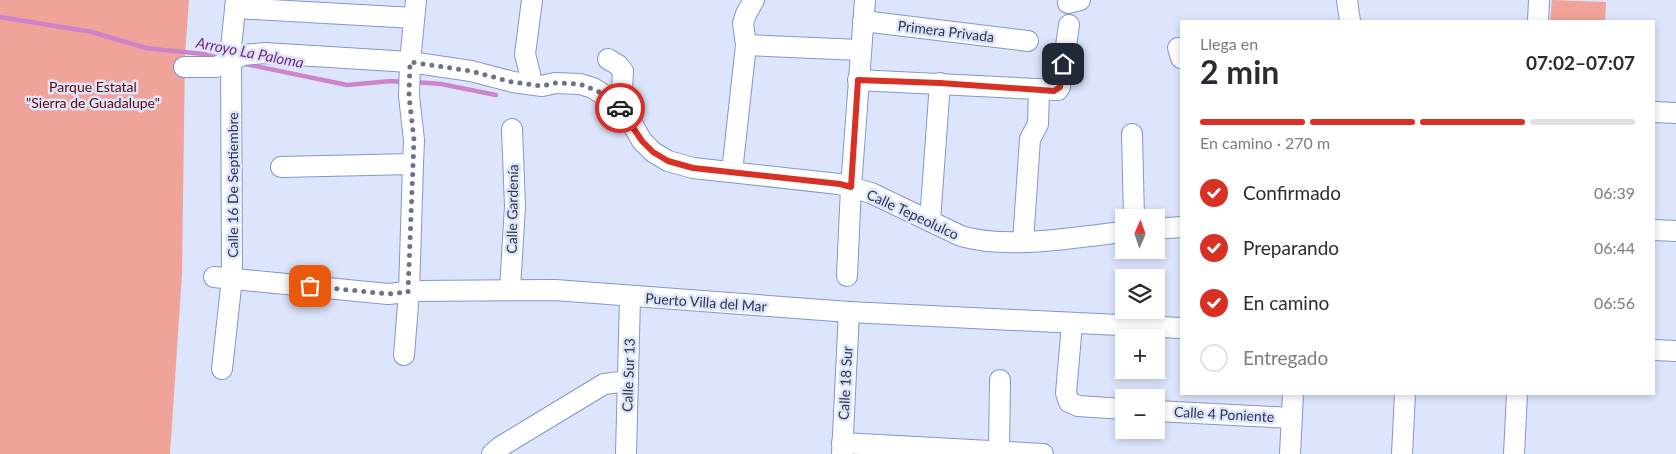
<!DOCTYPE html>
<html lang="es">
<meta charset="utf-8">
<style>
body{margin:0;font-family:Lato,sans-serif;background:#f2f2f3;color:#2b2b33;height:100vh;display:flex;flex-direction:column;font-size:19px;white-space:nowrap}
*{box-sizing:border-box;margin:0}
p{font-size:16px;color:#7c7c81}
.icon{flex:none;width:28px;height:28px;fill:none;stroke:currentColor;stroke-width:2;stroke-linecap:round;stroke-linejoin:round}
.map{position:relative;flex:1;overflow:hidden}
.side{position:absolute;left:1180px;top:20px;width:475px;height:375px;display:flex;flex-direction:column;background:#fff;border-radius:0px;box-shadow:0 2px 8px #0003}
.side>*{flex:none}
.needle{width:32px;rotate:2deg}
.fabs{position:absolute;left:1115px;top:209px;display:grid;gap:10px}
.fabs a{display:grid;place-items:center;width:50px;height:50px;border-radius:0px;background:#fff;box-shadow:0 2px 8px #0003;font-size:25px}
.pin{position:absolute;display:grid;place-items:center;width:42px;height:42px;color:#fff;margin:-21px;border-radius:10px;box-shadow:0 2px 8px #0006}
.courier{position:absolute;display:grid;place-items:center;width:50px;height:50px;margin:-25px;border:4px solid #d93025;border-radius:50%;background:#fff;color:#222;box-shadow:0 1px 6px #0007}
.head em{font-style:normal;font-weight:700}
.head div{display:flex;flex-direction:column-reverse}
.head{display:flex;align-items:center;justify-content:space-between;height:85px;padding:0 20px}
h1{font-size:32px;font-weight:700;line-height:38px}
.bar{display:grid;grid-template-columns:repeat(4,1fr);gap:8px 5px;align-content:center;height:60px;padding:0 20px}
.bar i{height:6px;border-radius:4px;background:#e1e1e2}
.bar .current{background:#d93025}
.bar p{grid-column:span 4}
ol{padding:0 20px;list-style:none}
li{display:flex;align-items:center;gap:15px;height:55px}
li p{margin-inline-start:auto}
li .icon{padding:5px;border-radius:50%;background:#d93025;color:#fff;stroke-width:4}
li:last-child{color:#7c7c81}
li i{width:28px;height:28px;border:2px solid #e1e1e2;border-radius:50%}
.map>svg:first-child{display:block}
</style>
<div class="map">
<svg width="1676" height="454" viewBox="0 0 1676 454">
<rect width="100%" height="100%" fill="#dce5fc"/>
<g fill="#f0a398">
<path d="M0,0H189L185,55L182,274L170,454H0Z"/>
<path d="M1552,0L1606,2L1605,21H1550Z"/>
</g>
<g fill="none" stroke-linecap="round" stroke-linejoin="round">
<g stroke="#cd84ca" stroke-width="4.5">
<path d="M0,17L92,32L146,48L203,54L219,58"/>
<path d="M241,63L347,85L391,81L404,82"/>
<path d="M414,82L441,84L496,95"/>
</g>
<defs>
<g id="minor">
<path d="M1347,0L1350,21"/>
<path d="M1068,3L1080,0"/>
<path d="M235,8L414,18"/>
<path d="M863,21L1028,41"/>
<path d="M1538,21L1539,0"/>
<path d="M746,45L860,50"/>
<path d="M1178,48L1181,58"/>
<path d="M608,59L618,65L623,71L622,90L616,103"/>
<path d="M184,67H216L243,55L265,53L410,62L471,71L513,82L542,86L555,83L580,84L593,88L616,103L626,113L642,141L653,152L668,161L693,168L839,184L871,193L961,236C1008,250 1075,237 1124,232"/>
<path d="M858,80L1058,90L1060,87L1069,25"/>
<path d="M529,84L530,74L525,54L532,0"/>
<path d="M1654,112L1676,113"/>
<path d="M1132,134L1134,218"/>
<path d="M281,167L413,164"/>
<path d="M732,172L746,45L743,23L746,14L754,0"/>
<path d="M930,221L940,83"/>
<path d="M1156,229L1181,227"/>
<path d="M1654,230L1676,231"/>
<path d="M1023,242L1030,139L1038,124L1039,90"/>
<path d="M847,276L851,187L865,0"/>
<path d="M214,277L388,294L416,291L555,290L849,312L1181,328"/>
<path d="M510,289L515,206L512,129"/>
<path d="M1072,324L1066,393L1069,402L1078,406L1124,409"/>
<path d="M1654,350L1676,351"/>
<path d="M404,355L409,292L413,164L414,140L409,96L410,62L416,0"/>
<path d="M222,369L232,278L231,47L236,0"/>
<path d="M1156,411L1292,418"/>
<path d="M842,443L1043,454"/>
<path d="M999,451L1000,380"/>
<path d="M492,454L500,447L604,384L628,381"/>
<path d="M626,454L630,297"/>
<path d="M842,454L849,312"/>
<path d="M1290,454L1293,394"/>
<path d="M1402,454L1405,394"/>
<path d="M1514,454L1517,394"/>
</g>
</defs>
<use href="#minor" stroke="#8397cd" stroke-width="22"/>
<use href="#minor" stroke="#fff" stroke-width="20"/>
</g>
<g fill="none" stroke-linecap="round" stroke-linejoin="round">
<path stroke="#6a7389" stroke-width="5" stroke-dasharray="0 9" d="M310,286L388,294L408,292L414,140L409,96L410,62L471,71L512,82L542,86L555,83L580,84L604,94L620,108"/>
<path stroke="#d93025" stroke-width="6" d="M620,108L642,141L653,152L668,161L693,168L840,184L851,187L858,80L940,83L1054,91L1060,87L1063,64"/>
</g>
<g text-anchor="middle" dominant-baseline="central" stroke-width="5" stroke-linejoin="round" paint-order="stroke">
<g font-size="14" fill="#2c354b" stroke="#dce5fc">
<text transform="translate(946 31) rotate(7)">Primera Privada</text>
<text transform="translate(232 185) rotate(-90)">Calle 16 De Septiembre</text>
<text transform="translate(512 209) rotate(-89)">Calle Gardenía</text>
<text transform="translate(913 214) rotate(25)">Calle Tepeolulco</text>
<text transform="translate(706 302) rotate(4)">Puerto Villa del Mar</text>
<text transform="translate(628 375) rotate(-88)">Calle Sur 13</text>
<text transform="translate(845 383) rotate(-87)">Calle 18 Sur</text>
<text transform="translate(1224 414) rotate(3)">Calle 4 Poniente</text>
</g>
<g font-size="14" fill="#650606" stroke="#dce5fc">
<text x="93" y="86">Parque Estatal<tspan x="93" dy="16">"Sierra de Guadalupe"</tspan></text>
</g>
<g font-size="15" font-style="italic" fill="#7d267c" stroke="#dce5fc">
<text transform="translate(250 52) rotate(11)">Arroyo La Paloma</text>
</g>
</g>
</svg>
<div class="fabs">
<a><svg class="needle" viewBox="-14 -14 28 28"><path d="M0-13l5 13h-10z" fill="#e53935"/><path d="M0 13l5-13h-10z" fill="#7c7c81"/></svg></a>
<a><svg class="icon" aria-label="layers" viewBox="0 0 24 24"><path d="M12 4l9 5-9 5-9-5zM3 14l9 5 9-5"/></svg></a>
<a>+</a>
<a>−</a>
</div>
<div class="pin" style="left:310px;top:286px;background:#ea580c"><svg class="icon" aria-label="bag" viewBox="0 0 24 24"><path d="M5 8h14l-1 12H6zM9 8a3 3 0 0 1 6 0"/></svg></div>
<div class="pin" style="left:1063px;top:64px;background:#1f2937"><svg class="icon" aria-label="home" viewBox="0 0 24 24"><path d="M3 11l9-7 9 7M6 9v11h12V9"/></svg></div>
<div class="courier" style="left:620px;top:108px"><svg class="icon" aria-label="car" viewBox="0 0 24 24"><path d="M5 17H2v-5l4-1 3-4h7l3 4 3 1v5h-3M9 17h6M6 11h13"/><circle cx="7" cy="17" r="2"/><circle cx="17" cy="17" r="2"/></svg></div>
<section class="side">
<div class="head"><div><h1>2 min</h1><p>Llega en</p></div><em>07:02–07:07</em></div>
<div class="bar"><i class="current"></i><i class="current"></i><i class="current"></i><i></i><p>En camino · 270 m</p></div>
<ol>
<li><svg class="icon" aria-label="check" viewBox="0 0 24 24"><path d="M5 12l5 5 9-10"/></svg>Confirmado<p>06:39</p></li>
<li><svg class="icon" aria-label="check" viewBox="0 0 24 24"><path d="M5 12l5 5 9-10"/></svg>Preparando<p>06:44</p></li>
<li><svg class="icon" aria-label="check" viewBox="0 0 24 24"><path d="M5 12l5 5 9-10"/></svg>En camino<p>06:56</p></li>
<li><i></i>Entregado</li>
</ol>
</section>
</div>
